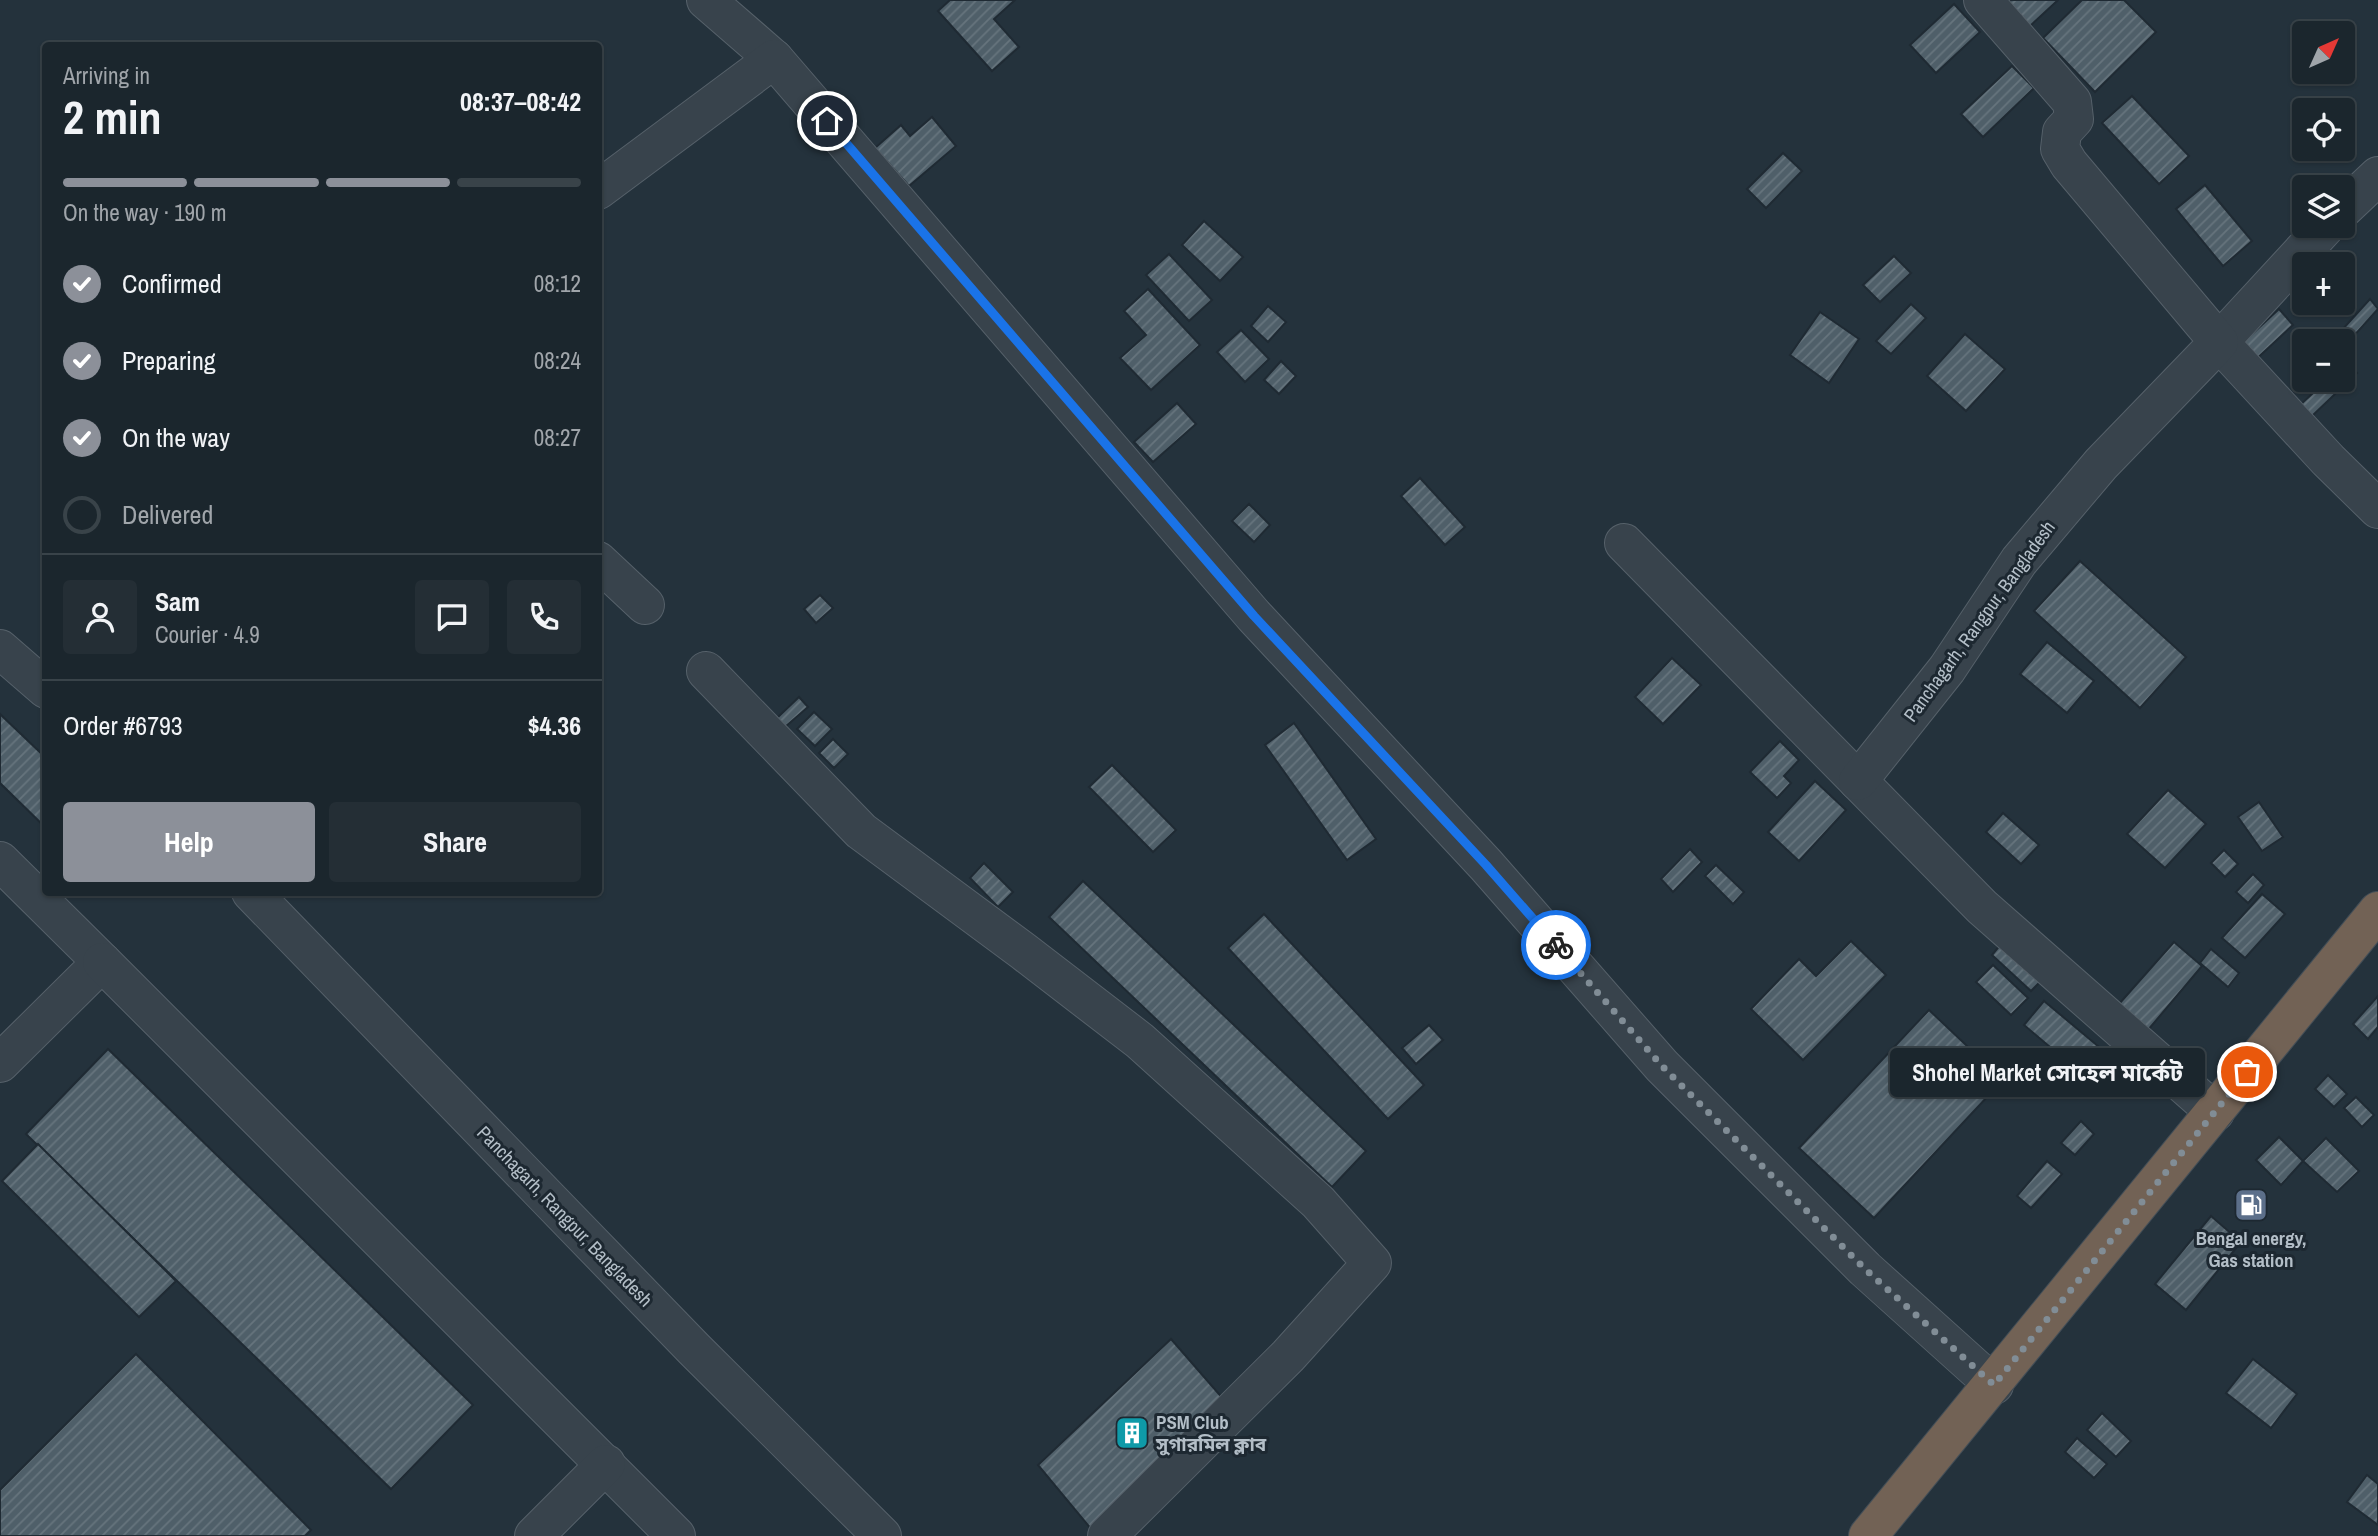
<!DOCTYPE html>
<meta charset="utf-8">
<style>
body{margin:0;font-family:"Archivo Narrow","Noto Sans Bengali",sans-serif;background:#242e35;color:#f1f3f6;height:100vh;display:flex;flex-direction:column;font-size:26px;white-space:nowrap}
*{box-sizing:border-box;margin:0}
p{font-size:23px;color:#a0a5aa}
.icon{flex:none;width:38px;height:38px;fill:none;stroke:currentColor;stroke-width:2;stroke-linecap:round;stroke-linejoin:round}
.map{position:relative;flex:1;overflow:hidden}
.details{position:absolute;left:42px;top:42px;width:560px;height:854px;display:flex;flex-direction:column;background:#1b262d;border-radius:7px;box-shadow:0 2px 5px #0004,0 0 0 2px #394349}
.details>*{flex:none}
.needle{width:46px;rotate:45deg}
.fabs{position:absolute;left:2292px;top:21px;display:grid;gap:14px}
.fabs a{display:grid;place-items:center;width:63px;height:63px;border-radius:7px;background:#1b262d;box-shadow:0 2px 5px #0004,0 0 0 2px #394349;font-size:35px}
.pin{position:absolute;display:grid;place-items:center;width:60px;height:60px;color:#fff;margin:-30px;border:4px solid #fff;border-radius:50%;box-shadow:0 2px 7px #0007}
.courier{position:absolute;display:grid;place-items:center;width:70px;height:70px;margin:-35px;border:5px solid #1a73e8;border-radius:50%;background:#fff;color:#222;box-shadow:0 2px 9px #0007}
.bubble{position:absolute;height:49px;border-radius:7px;background:#1b262d;box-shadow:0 2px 5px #0004,0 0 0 2px #394349;font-size:23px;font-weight:700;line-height:49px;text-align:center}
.summary em{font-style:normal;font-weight:700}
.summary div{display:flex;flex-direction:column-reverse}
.summary{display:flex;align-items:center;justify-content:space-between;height:119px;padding:0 21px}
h1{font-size:46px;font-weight:700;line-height:52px}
.bar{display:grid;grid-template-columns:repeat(4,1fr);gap:10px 7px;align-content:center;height:84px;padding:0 21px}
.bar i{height:9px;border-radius:5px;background:#394349}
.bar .selected{background:#8c9099}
.bar p{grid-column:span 4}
.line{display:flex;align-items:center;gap:18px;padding:0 21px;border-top:2px solid #394349}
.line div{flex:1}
.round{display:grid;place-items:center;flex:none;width:74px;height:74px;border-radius:7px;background:#242e35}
ol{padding:0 21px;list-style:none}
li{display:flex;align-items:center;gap:21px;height:77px}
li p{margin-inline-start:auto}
li .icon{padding:7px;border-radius:50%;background:#8c9099;color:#fff;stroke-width:4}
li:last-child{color:#a0a5aa}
li i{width:38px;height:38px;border:4px solid #394349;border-radius:50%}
.action{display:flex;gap:14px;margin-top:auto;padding:14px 21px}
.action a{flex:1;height:80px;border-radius:7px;background:#8c9099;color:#fff;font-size:28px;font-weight:700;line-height:80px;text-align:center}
.action a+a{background:#242e35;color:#f1f3f6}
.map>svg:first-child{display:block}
</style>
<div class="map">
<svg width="2378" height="1536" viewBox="0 0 2378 1536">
<defs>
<pattern id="building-hatch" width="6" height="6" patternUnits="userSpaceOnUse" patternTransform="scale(1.75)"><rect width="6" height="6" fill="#4f5f69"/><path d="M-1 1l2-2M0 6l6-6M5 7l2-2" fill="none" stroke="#66747d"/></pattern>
</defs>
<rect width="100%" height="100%" fill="#24323c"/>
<g fill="url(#building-hatch)" stroke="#1f2a33" stroke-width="2">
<path d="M950,0H1015L994,19L1019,47L992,71L938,11Z"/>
<path d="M2011,0H2058L2030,26L2008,3Z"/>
<path d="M2082,0H2124L2156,32L2095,92L2043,38Z"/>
<path d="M1954,4L1980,32L1936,73L1910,45Z"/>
<path d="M2012,66L2034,88L1983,137L1961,114Z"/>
<path d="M2132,96L2189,156L2159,184L2102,123Z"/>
<path d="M932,117L956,146L909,186L875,148L901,125L910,136Z"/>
<path d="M1783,153L1802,171L1766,208L1747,189Z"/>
<path d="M2205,185L2252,241L2223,266L2176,209Z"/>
<path d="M1204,221L1243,257L1220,281L1182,245Z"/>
<path d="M1169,254L1212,300L1189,321L1146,275Z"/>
<path d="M1894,256L1911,273L1880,302L1863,285Z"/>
<path d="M1148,289L1200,345L1151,390L1120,358L1146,335L1124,311Z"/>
<path d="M2370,299L2378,309L2343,348V341H2332Z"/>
<path d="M1911,304L1926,318L1891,354L1876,341Z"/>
<path d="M1268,306L1286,322L1268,342L1251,326Z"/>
<path d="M2279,309L2293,325L2252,363L2238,347Z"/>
<path d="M1820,312L1859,339L1829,383L1790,355Z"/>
<path d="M1241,330L1269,359L1245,382L1217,352Z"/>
<path d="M1965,334L2005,369L1966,411L1927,376Z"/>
<path d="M1281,361L1296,376L1279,394L1264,380Z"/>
<path d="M2346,361L2357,373L2311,417L2300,405L2327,380H2343V364Z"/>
<path d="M1177,403L1196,424L1153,462L1134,442Z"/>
<path d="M1420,478L1465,527L1445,545L1401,496Z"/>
<path d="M1249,504L1270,525L1254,542L1232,521Z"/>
<path d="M2080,561L2186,657L2140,708L2034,611Z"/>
<path d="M820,595L833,608L816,623L804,609Z"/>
<path d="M2047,642L2094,681L2067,713L2020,674Z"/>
<path d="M1672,658L1701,685L1663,724L1635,697Z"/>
<path d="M799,697L808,707L785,727L777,718Z"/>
<path d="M814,712L832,729L815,746L797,729Z"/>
<path d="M0,714L46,758V828L0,783Z"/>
<path d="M1294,723L1376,839L1347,860L1265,745Z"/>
<path d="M833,739L848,754L834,768L819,753Z"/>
<path d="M1780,741L1799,760L1784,776L1791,783L1777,798L1750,772Z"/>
<path d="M1112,765L1176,830L1153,852L1089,787Z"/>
<path d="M1815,781L1846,810L1799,861L1768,832Z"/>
<path d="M2168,790L2206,824L2165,868L2127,834Z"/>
<path d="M2259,802L2283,837L2262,851L2238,817Z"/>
<path d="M2003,813L2039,845L2021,864L1986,832Z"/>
<path d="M1690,849L1702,862L1673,892L1661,879Z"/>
<path d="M2224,850L2238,864L2225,877L2211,863Z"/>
<path d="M984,863L1013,892L998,907L970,878Z"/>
<path d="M1716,865L1744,892L1733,904L1705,876Z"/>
<path d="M2253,874L2264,885L2248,903L2236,892Z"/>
<path d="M1083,881L1366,1151L1332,1187L1049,917Z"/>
<path d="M2262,894L2285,914L2245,958L2222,938Z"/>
<path d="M1264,914L1424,1085L1388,1119L1228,948Z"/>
<path d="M1851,941L1886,975L1803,1060L1751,1009L1799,959L1816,976Z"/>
<path d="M2174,942L2202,966L2148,1030L2119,1004Z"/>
<path d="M2001,944L2041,981L2031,991L1992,955Z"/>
<path d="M2211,949L2239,973L2228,987L2200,963Z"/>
<path d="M1993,965L2028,998L2011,1015L1976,982Z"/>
<path d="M2378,996V1027L2368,1039L2353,1024Z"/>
<path d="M2044,1001L2129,1072L2108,1096L2024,1025Z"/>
<path d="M1929,1010L2003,1080L1874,1218L1799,1148Z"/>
<path d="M1429,1025L1443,1040L1416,1064L1402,1048Z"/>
<path d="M108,1049L473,1405L391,1489L26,1134Z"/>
<path d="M2328,1075L2347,1094L2334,1107L2315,1089Z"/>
<path d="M2356,1097L2374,1115L2362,1127L2344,1108Z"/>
<path d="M2081,1121L2094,1134L2075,1155L2061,1143Z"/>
<path d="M2279,1137L2303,1161L2281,1185L2256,1160Z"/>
<path d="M2326,1138L2359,1171L2337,1192L2303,1161Z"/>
<path d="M38,1144L176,1281L139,1317L2,1181Z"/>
<path d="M2047,1161L2062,1174L2031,1208L2017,1196Z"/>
<path d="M2211,1216L2241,1242L2186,1310L2155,1284Z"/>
<path d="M1171,1339L1225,1401L1092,1530L1038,1465Z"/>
<path d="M136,1354L311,1530L305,1536H0V1490Z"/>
<path d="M2253,1359L2297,1394L2271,1428L2226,1393Z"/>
<path d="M2102,1413L2131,1441L2116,1457L2087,1430Z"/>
<path d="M2077,1438L2107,1464L2094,1478L2065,1452Z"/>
<path d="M2367,1475L2378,1484V1525L2347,1502Z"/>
</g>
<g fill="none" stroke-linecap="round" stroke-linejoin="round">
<defs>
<g id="minor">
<path d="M706,0L774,59"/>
<path d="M598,190L774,59L1254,616L1486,865L1662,1066L1865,1269L1994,1385"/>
<path d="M2343,209L2378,176"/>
<path d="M2326,226L2219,342L2328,460L2378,509"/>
<path d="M1624,543L1982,907L2215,1112"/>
<path d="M598,561L645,605"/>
<path d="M0,649L46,689"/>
<path d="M706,671L861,831L1023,951L1140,1041L1318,1202L1372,1263L1288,1356L1107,1536"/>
<path d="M1858,781L1947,669L2019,561L2101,464L2219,342L2069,164L2060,149L2062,132L2074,119L2072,102L1983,0"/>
<path d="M0,861L102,962L0,1063"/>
<path d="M251,892L694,1349L882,1536"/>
<path d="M102,962L676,1536"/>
<path d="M534,1536L606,1464"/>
</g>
<path id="highway" d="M1868,1536L2378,911"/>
</defs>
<use href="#minor" stroke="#56616a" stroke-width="40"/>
<use href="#highway" stroke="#434e57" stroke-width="40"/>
<use href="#minor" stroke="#38434c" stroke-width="38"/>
<use href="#highway" stroke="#726255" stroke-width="38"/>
</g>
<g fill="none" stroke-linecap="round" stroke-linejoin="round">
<path stroke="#818d96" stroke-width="7" stroke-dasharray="0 12.6" d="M1556,945L1662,1066L1865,1269L1994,1385L2247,1072"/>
<path stroke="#1a73e8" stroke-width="9" d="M827,121L1254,616L1486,865L1556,945"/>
</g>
<defs>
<symbol id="fuel-square" viewBox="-11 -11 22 22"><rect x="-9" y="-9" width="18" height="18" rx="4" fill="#5c6f8a" stroke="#1d2831"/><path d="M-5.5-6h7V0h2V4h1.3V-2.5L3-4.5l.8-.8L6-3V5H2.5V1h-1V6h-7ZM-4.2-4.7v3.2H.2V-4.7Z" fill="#fff"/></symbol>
<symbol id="building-square" viewBox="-11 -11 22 22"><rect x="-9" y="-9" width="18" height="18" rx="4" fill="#0f9aa8" stroke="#1d2831"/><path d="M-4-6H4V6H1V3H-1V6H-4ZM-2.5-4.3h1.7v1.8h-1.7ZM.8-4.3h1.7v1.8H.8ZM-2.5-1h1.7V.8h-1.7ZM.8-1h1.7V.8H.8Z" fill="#fff"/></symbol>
</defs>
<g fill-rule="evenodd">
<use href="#fuel-square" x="2232" y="1186" width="38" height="38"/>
<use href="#building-square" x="1113" y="1414" width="38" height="38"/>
</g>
<g text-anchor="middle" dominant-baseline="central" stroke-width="6" stroke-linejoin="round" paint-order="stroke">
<g font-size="19" fill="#b3bec7" stroke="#1d2831">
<text transform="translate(1979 621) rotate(-54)">Panchagarh, Rangpur, Bangladesh</text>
<text transform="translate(565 1216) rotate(46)">Panchagarh, Rangpur, Bangladesh</text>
</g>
<g font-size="19" font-weight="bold" fill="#b3bec7" stroke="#1d2831">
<text x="2251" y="1238">Bengal energy,<tspan x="2251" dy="22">Gas station</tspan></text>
<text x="1156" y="1422" text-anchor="start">PSM Club<tspan x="1156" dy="22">সুগারমিল ক্লাব</tspan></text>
</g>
</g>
</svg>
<div class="fabs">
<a><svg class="needle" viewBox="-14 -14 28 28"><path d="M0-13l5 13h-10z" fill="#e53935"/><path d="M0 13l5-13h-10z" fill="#a0a5aa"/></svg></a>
<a><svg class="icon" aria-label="locate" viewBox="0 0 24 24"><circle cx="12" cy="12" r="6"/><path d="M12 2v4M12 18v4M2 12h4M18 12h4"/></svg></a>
<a><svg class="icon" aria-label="layers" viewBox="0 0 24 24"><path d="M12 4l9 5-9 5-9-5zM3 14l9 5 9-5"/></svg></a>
<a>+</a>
<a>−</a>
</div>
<div class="pin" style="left:2247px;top:1072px;background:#ea580c"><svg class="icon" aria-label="bag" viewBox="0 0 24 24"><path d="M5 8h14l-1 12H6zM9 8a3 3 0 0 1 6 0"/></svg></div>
<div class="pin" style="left:827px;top:121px;background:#1f2937"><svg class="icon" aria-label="home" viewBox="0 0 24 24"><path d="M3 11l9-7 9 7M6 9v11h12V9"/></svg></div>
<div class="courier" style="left:1556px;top:945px"><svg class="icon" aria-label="bike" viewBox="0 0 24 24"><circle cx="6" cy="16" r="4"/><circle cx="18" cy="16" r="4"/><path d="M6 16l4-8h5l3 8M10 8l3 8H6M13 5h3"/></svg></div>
<div class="bubble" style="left:1890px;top:1048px;width:315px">Shohel Market সোহেল মার্কেট</div>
<section class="details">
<div class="summary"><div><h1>2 min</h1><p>Arriving in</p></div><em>08:37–08:42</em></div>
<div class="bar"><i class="selected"></i><i class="selected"></i><i class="selected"></i><i></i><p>On the way · 190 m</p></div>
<ol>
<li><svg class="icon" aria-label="check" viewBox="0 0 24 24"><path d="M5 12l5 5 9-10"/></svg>Confirmed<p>08:12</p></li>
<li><svg class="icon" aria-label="check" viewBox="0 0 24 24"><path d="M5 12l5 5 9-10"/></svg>Preparing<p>08:24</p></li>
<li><svg class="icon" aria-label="check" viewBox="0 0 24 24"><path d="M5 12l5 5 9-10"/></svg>On the way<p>08:27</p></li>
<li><i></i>Delivered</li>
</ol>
<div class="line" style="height:126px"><a class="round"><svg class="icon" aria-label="person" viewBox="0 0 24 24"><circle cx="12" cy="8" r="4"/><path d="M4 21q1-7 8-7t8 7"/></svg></a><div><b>Sam</b><p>Courier · 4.9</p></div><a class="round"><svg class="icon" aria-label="chat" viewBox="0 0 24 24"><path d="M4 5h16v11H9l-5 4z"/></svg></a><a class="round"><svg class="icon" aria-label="phone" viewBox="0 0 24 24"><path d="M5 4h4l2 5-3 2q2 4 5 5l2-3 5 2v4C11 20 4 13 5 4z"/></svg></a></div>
<div class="line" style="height:91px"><div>Order #6793</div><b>$4.36</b></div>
<div class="action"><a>Help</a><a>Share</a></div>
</section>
</div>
